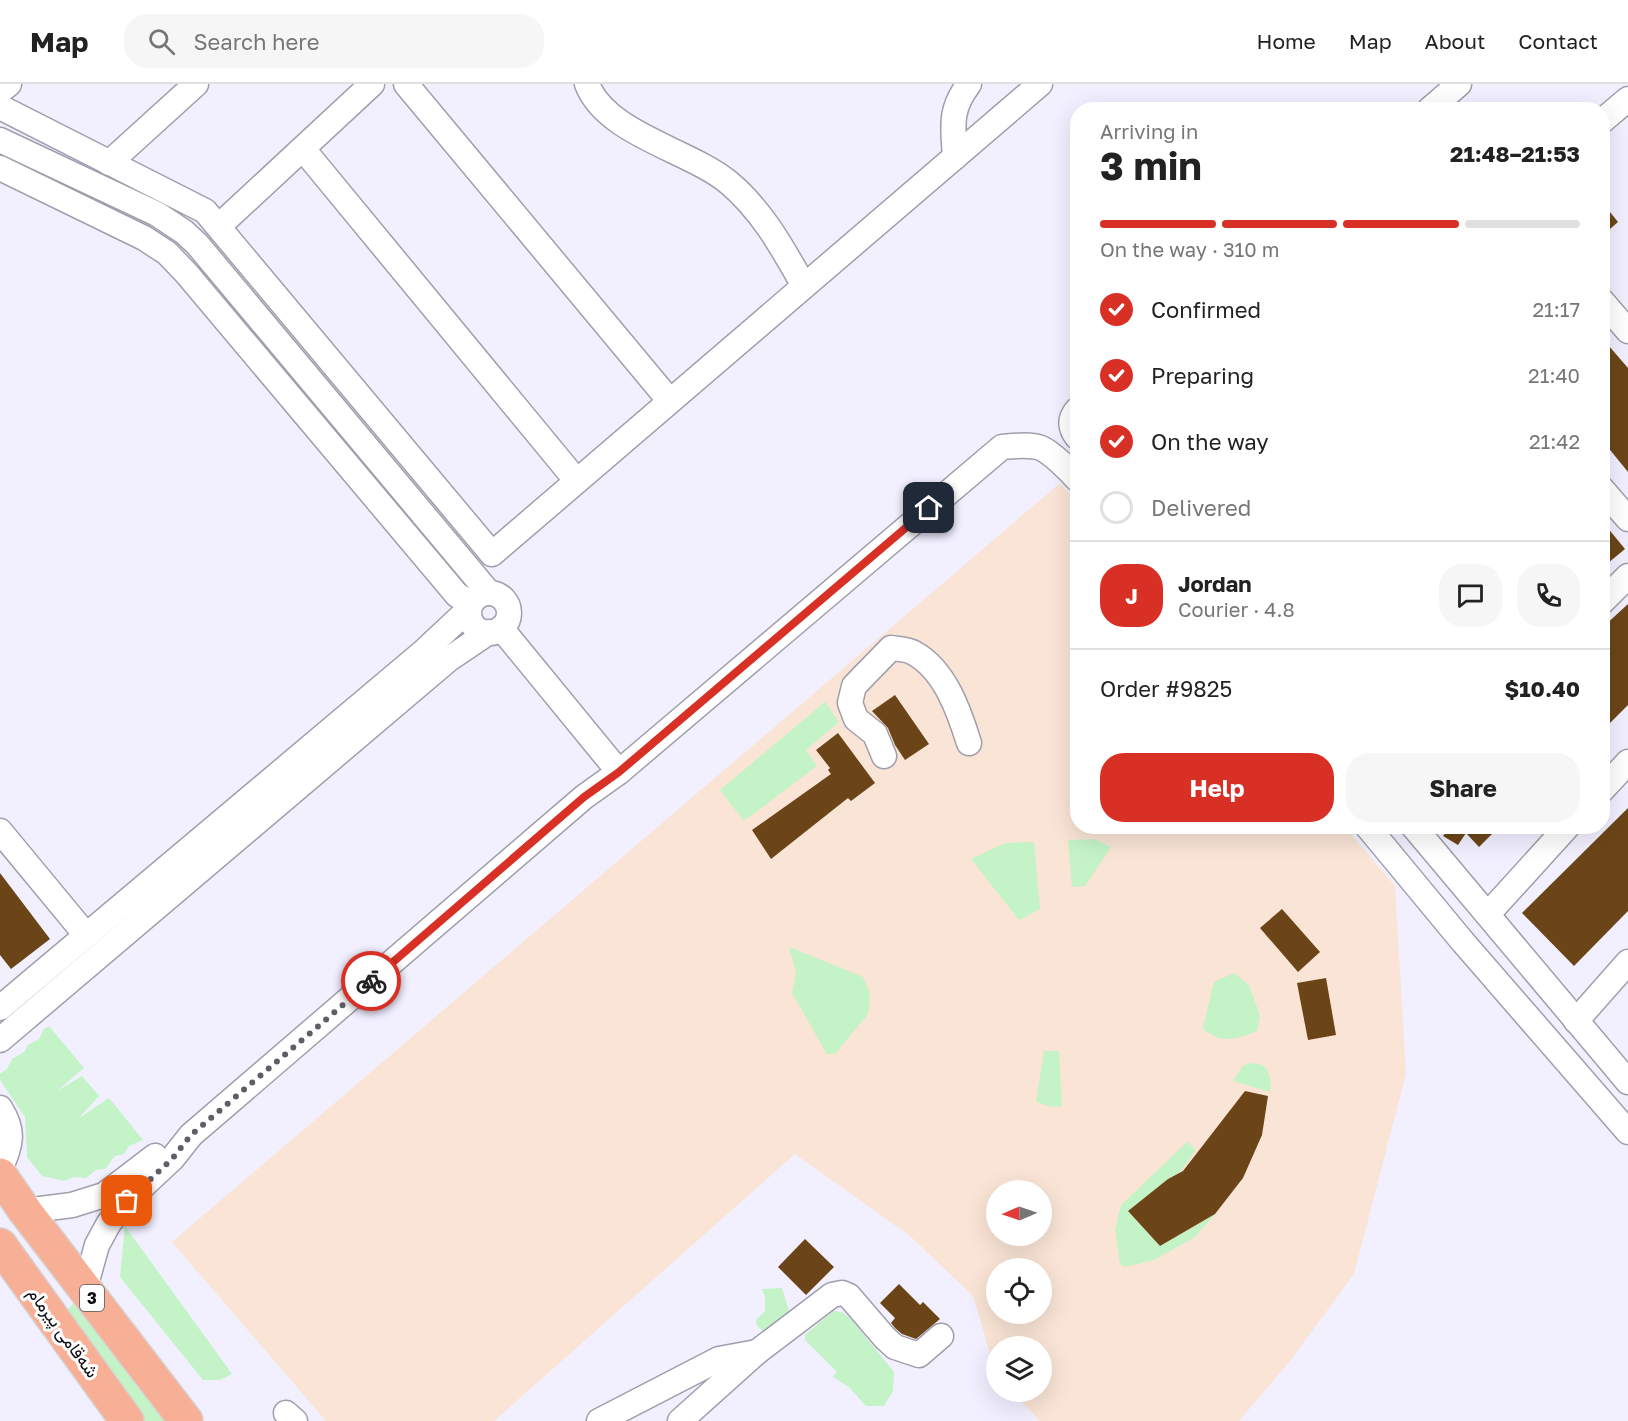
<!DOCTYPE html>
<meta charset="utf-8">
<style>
body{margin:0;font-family:"Golos Text",Vazirmatn,sans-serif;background:#f6f6f6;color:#222;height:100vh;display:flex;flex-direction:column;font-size:22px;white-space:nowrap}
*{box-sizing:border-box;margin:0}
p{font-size:20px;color:#767676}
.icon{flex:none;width:33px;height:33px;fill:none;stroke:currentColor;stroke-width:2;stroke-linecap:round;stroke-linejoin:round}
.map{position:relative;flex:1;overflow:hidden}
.panel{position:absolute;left:1070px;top:18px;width:540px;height:732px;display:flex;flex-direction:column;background:#fff;border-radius:24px;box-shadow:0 6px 24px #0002}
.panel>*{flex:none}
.needle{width:39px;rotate:268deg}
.controls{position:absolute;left:986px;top:1096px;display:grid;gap:12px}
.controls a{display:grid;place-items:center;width:66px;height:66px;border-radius:50%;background:#fff;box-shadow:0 6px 24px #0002;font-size:30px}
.pin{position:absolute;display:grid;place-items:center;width:51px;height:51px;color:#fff;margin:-26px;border-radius:12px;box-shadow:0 3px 9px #0006}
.courier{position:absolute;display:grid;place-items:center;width:60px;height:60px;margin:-30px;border:4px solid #d93025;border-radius:50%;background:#fff;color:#222;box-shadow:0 2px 8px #0007}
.summary em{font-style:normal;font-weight:700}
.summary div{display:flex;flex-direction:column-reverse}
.summary{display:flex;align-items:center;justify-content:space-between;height:102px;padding:0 30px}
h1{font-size:39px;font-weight:700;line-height:45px}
.bar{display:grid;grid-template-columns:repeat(4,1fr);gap:9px 6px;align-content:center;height:72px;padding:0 30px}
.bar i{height:8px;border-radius:4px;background:#e0e0e0}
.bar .current{background:#d93025}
.bar p{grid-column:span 4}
.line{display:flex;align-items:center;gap:15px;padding:0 30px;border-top:2px solid #e0e0e0}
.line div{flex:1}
.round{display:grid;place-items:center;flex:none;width:63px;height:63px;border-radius:24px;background:#f6f6f6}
ol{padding:0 30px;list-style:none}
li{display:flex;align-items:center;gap:18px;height:66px}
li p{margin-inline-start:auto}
li .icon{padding:6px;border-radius:50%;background:#d93025;color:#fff;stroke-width:4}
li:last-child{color:#767676}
li i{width:33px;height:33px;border:3px solid #e0e0e0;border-radius:50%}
.cta{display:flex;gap:12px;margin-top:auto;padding:12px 30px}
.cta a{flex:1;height:69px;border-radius:24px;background:#d93025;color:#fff;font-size:24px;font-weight:700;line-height:69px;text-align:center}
.cta a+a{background:#f6f6f6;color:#222}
header{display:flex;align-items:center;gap:36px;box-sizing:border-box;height:84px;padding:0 30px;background:#fff;border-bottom:2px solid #e0e0e0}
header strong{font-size:28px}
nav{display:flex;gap:33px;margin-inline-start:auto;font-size:21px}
.search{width:420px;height:54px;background:#f6f6f6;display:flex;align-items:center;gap:15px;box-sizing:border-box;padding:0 21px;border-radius:24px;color:#767676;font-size:22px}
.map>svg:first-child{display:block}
</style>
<header>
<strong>Map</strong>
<div class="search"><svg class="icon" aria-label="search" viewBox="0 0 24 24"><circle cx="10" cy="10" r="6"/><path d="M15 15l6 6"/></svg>Search here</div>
<nav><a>Home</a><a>Map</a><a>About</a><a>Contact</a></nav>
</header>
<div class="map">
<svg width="1628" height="1337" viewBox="0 0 1628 1337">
<rect width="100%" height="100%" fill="#f2f0ff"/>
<path fill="#f9e4d5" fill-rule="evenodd" d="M1060,399L1077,419V742L1345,743L1395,802L1406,990L1354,1190L1290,1277L1239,1337H1040L1013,1308H1041V1263H996V1290L973,1212L910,1152L795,1070L494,1337H326L172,1158ZM996,1107H1041V1152H996ZM996,1185H1041V1230H996Z"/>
<g fill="#c3f3c7">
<path d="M825,618L839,638L806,666L817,682L744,737L720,706Z"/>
<path d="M1095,755L1111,763L1085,802L1072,803L1068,756Z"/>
<path d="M1034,758L1040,825L1019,836L971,775L1005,759Z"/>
<path d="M789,863L863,893L870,909L868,930L835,970H827L792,909L796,888Z"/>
<path d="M1234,889L1249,901L1260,932L1257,947C1237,955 1220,961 1203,944L1214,898Z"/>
<path d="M49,942L84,984L57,1007L82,992L99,1012L79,1034L109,1014L143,1056L129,1062L124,1070L115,1072L105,1085L96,1086L86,1094L74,1093L64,1097L42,1092L27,1073L25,1033L0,996V990L7,985L12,975L24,968L28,961L39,955L44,945Z"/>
<path d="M1044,967H1059L1062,1022L1052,1023L1036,1018Z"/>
<path d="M1250,979L1263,981C1271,990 1271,996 1270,1008L1233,997L1243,982Z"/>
<path d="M1187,1058L1196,1066L1180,1088L1168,1095L1128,1127L1160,1162L1205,1136L1209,1119L1217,1128L1195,1153L1154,1176L1125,1183L1120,1180L1115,1146L1121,1121Z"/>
<path d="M125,1142L232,1290L220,1296H203L120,1193Z"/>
<path d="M782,1204L789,1227L785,1243L772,1248L762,1247L756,1240V1236L765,1227V1213L762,1205Z"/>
<path d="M74,1218L107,1252L171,1337H144L66,1228Z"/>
<path d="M833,1227L841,1228L850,1234L894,1288L893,1307L884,1322H866L849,1303L833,1293L837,1288L805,1256V1251Z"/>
</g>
<g fill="#6b4517">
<path d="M1602,118L1618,138L1602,152Z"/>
<path d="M1602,254L1628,284V388L1602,356Z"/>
<path d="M1602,437L1625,465L1602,484Z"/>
<path d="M1628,520V621L1602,647V544Z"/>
<path d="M895,611L929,660L905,676L895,661L888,644L872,627Z"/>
<path d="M838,649L875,699L851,717L848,714L771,775L752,746L831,690L828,686L830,684L816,666Z"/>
<path d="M1628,724V827L1574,882L1522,829Z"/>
<path d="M1451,742H1500L1479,763L1466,749L1458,761L1443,752Z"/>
<path d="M0,789L50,855L11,885L0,871Z"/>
<path d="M1282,825L1320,868L1298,888L1260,844Z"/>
<path d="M1326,894L1336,951L1308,956L1297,899Z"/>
<path d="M1245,1007L1268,1012L1262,1051L1243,1094L1215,1130L1160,1162L1128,1127L1168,1095L1183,1087Z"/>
<path d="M805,1155L834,1183L806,1211L778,1183Z"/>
<path d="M899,1200L920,1221L923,1218L940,1235L916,1255L902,1250L895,1244L891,1239L895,1234L880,1219Z"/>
</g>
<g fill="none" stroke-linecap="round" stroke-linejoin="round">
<defs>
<g id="minor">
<path d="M406,0L664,310"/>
<path d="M587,0C606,50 689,66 728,98C762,126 783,165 804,202"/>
<path d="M0,7L9,0"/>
<path d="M0,23L205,127L492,470L1040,0"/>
<path d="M1429,26L1459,0"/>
<path d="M1602,37L1628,15"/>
<path d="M0,56L157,130L184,148L197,160L489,509"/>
<path d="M303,65L571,390"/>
<path d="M955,73C953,43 949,26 969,0"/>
<path d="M109,79L196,0"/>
<path d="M0,84L144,154L167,169L187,190L457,511L471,519"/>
<path d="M219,142L372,0"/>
<path d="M1602,217L1628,247"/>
<path d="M1077,326C1069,335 1070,344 1077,353"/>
<path d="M1602,405L1628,435"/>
<circle cx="489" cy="529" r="20"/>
<path d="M1602,518L1628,492"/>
<path d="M501,544L619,688"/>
<path d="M884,672L875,650L856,635L850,619L854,602L891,564C898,565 908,565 914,569C945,586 959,627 969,659"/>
<path d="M1602,706L1628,678"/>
<path d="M1367,742L1463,858L1628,1048"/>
<path d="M1413,742L1628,998"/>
<path d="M0,747L86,851"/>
<path d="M1488,830L1568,742"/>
<path d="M0,924L422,569L469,525"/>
<path d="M1576,937L1628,878"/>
<path d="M0,956L449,575L489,548"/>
<path d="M0,1024C16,1049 10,1061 0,1086"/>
<path d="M25,1127L72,1121L104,1111L155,1072"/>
<path d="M85,1204L97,1161L109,1139L127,1117L172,1075L191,1051L584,713L619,688L1002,363C1015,362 1029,360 1041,364C1052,369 1069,386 1077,395"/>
<path d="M286,1329L295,1337"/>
<path d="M599,1337L719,1275L757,1268"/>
<path d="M680,1337L757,1268L832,1211L842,1209L849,1212L885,1254L895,1263L919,1271L941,1252"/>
</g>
<g id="highway">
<path d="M0,1091L25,1127L186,1337"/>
<path d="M0,1161L127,1337"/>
</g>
</defs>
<use href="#minor" stroke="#a09eac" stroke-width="27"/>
<use href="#highway" stroke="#d4d4d5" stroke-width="36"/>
<use href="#minor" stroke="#fff" stroke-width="24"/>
<use href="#highway" stroke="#f7af96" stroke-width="33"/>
</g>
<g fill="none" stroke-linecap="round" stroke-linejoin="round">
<path stroke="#5f5e66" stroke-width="6" stroke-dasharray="0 10.8" d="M127,1117L172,1075L191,1051L371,897"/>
<path stroke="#d93025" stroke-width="8" d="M371,897L584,713L619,688L929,424"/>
</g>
<g text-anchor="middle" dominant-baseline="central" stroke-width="6" stroke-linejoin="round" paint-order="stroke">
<rect fill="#fff" stroke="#58575a" stroke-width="1.5" x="80" y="1201" width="24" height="26" rx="4.5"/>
<g font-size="16" font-weight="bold" fill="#100f14">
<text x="92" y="1214">3</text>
</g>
<g font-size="18" fill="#100f14" stroke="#fff">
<text transform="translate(64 1248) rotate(54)">شەقامی پیرمام</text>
</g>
</g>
</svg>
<div class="controls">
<a><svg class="needle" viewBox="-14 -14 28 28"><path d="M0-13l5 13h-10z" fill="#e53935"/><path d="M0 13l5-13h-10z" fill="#767676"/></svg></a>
<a><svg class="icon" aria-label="locate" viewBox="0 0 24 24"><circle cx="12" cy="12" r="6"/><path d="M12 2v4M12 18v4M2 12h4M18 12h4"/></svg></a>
<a><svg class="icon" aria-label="layers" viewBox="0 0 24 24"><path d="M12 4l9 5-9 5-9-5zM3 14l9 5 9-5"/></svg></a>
</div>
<div class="pin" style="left:127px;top:1117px;background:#ea580c"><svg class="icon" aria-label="bag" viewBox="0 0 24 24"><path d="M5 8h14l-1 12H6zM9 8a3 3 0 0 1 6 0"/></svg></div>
<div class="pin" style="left:929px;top:424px;background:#1f2937"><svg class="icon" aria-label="home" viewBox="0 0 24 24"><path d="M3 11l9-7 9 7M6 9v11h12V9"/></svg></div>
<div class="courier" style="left:371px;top:897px"><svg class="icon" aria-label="bike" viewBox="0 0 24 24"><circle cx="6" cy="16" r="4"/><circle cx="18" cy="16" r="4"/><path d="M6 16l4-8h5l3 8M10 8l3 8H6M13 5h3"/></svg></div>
<section class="panel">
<div class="summary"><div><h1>3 min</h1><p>Arriving in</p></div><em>21:48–21:53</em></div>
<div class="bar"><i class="current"></i><i class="current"></i><i class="current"></i><i></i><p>On the way · 310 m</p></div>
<ol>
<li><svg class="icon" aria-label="check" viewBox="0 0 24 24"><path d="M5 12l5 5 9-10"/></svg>Confirmed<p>21:17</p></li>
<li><svg class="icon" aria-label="check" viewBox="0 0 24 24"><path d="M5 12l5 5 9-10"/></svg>Preparing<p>21:40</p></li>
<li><svg class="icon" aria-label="check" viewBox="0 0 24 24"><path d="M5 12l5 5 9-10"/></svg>On the way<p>21:42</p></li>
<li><i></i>Delivered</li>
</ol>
<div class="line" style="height:108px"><b class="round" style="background:#d93025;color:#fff">J</b><div><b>Jordan</b><p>Courier · 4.8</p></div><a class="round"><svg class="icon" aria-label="chat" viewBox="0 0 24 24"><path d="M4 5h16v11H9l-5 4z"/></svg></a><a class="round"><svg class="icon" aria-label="phone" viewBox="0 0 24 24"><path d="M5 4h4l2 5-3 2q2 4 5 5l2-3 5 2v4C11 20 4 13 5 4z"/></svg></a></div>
<div class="line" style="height:78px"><div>Order #9825</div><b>$10.40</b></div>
<div class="cta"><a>Help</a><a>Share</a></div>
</section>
</div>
